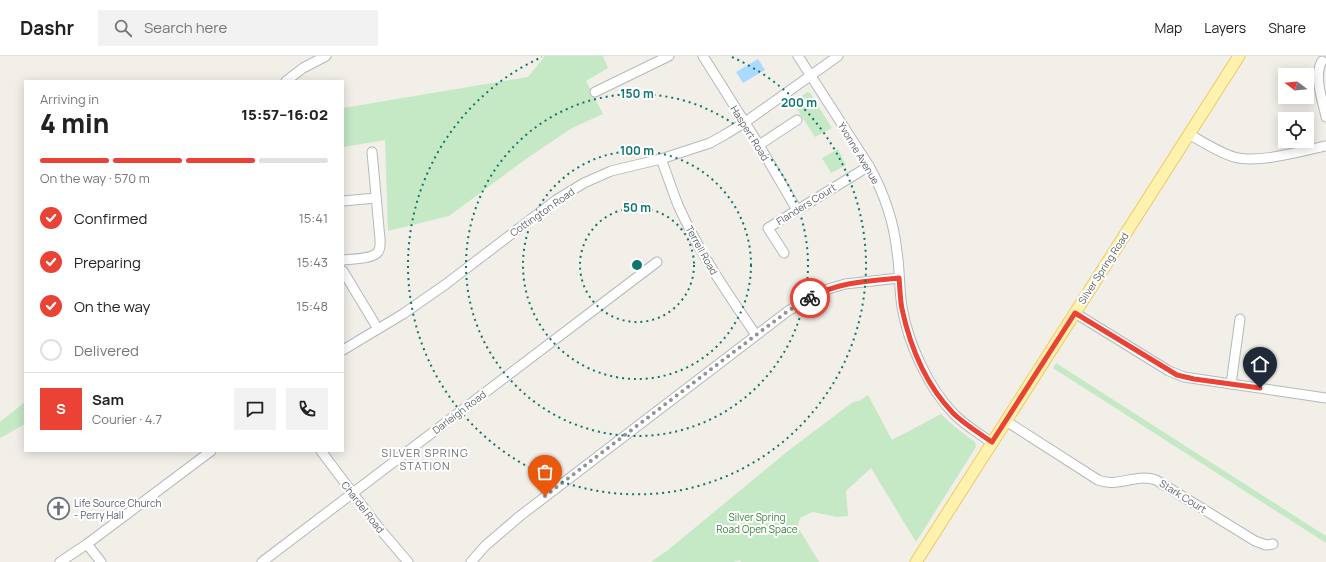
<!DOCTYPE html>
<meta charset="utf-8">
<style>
body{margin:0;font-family:Manrope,sans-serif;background:#f2f2f2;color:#222;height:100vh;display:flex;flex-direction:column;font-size:15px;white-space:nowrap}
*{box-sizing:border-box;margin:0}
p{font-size:13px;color:#767676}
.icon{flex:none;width:22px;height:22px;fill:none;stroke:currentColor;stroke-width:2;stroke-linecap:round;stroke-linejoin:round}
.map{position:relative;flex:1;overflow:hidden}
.sheet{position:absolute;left:24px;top:24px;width:320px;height:372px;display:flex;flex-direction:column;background:#fff;border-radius:0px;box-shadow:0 2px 10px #0003}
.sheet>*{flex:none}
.needle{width:26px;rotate:286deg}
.fabs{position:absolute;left:1278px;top:12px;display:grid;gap:8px}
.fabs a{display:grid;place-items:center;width:36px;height:36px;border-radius:0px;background:#fff;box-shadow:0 2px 10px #0003;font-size:20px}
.pin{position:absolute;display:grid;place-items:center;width:34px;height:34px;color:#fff;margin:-41px -17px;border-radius:50% 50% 50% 0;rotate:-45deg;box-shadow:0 0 4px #0007}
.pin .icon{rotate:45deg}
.courier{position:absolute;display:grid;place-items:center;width:40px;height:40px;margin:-20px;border:3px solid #ea4335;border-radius:50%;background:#fff;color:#222;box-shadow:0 1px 5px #0007}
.summary em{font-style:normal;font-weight:800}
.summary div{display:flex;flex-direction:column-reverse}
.summary{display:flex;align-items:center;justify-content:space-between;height:68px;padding:0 16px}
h1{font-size:26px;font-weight:800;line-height:30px}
.bar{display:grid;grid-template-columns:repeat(4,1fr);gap:6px 4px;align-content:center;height:48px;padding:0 16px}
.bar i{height:5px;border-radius:3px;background:#e0e0e0}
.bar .current{background:#ea4335}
.bar p{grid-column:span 4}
.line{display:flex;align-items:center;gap:10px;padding:0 16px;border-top:1px solid #e0e0e0}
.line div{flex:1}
.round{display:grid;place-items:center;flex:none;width:42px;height:42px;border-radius:0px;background:#f2f2f2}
ol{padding:0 16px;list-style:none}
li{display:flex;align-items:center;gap:12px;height:44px}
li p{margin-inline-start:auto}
li .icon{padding:4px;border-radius:50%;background:#ea4335;color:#fff;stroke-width:4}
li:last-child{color:#767676}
li i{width:22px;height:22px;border:2px solid #e0e0e0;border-radius:50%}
header{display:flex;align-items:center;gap:24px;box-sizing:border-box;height:56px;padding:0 20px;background:#fff;border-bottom:1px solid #e0e0e0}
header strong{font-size:19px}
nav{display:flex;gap:22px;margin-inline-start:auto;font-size:14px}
.search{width:280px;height:36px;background:#f2f2f2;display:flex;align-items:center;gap:10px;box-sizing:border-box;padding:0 14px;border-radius:0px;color:#767676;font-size:15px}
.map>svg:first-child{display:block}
</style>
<header>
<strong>Dashr</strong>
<div class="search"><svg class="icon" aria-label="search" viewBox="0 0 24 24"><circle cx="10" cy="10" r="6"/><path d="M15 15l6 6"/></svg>Search here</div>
<nav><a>Map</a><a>Layers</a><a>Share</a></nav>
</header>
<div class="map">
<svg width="1326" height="506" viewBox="0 0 1326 506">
<rect width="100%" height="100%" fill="#f1efe8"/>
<g fill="#c5e8c5">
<path d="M545,0H603L608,12L586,25L603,58L572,72L526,103L449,160L388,175L385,84L343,91V52L528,21Z"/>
<path d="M807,36L810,37L832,72L815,81L793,47Z"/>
<path d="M838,93L846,109L831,117L822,102Z"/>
<path d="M1056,307L1326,480V487L1053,312Z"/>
<path d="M868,339L892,384L941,358L955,371L975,386L976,391L916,486L871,412L846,435L848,460L837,461L813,456L800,462L798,468L799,473L819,506H741L740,504L734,506H651L668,494L788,395L853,346L859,345Z"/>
<path d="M25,346V368L0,382V366Z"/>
</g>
<path fill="#aadaff" d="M758,3L765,14L743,27L736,16Z"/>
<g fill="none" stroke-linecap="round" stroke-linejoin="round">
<defs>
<g id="minor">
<path d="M703,0L759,89L797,154"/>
<path d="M798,0L869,110C884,137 894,166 897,196C900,214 899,233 902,251C908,287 928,331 953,357C964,369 979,377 992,387"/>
<path d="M1322,5C1313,20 1323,45 1326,61"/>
<path d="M286,25L303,12L326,0"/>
<path d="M595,36L669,0"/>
<path d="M1189,78C1203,86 1218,96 1234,101C1258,108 1301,95 1326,90"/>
<path d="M759,89L797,64"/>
<path d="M661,103C667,118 672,134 678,149C699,196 727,237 756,279"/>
<path d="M343,145L376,142"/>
<path d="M784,197L768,172L869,110"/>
<path d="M343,204C352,203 373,203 378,196C381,192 380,187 380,183L372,96"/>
<path d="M343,215L378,273"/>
<path d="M1075,257L1169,315L1184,321L1326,342"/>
<path d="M343,294L403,258L446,228L556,144L584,127L611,115L661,103L710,87L726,78L744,67L838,0"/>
<path d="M1231,328L1240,263"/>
<path d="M1006,365L1098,424C1118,432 1135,417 1156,424L1255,485L1266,489L1273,488"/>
<path d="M321,395L379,472L408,506"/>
<path d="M87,488L101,506"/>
<path d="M60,506L87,488L211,395"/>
<path d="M262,506L657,206"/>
<path d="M471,506L485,490L520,460L788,255L825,234L845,228L899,222"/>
</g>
<path id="major" d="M916,506L1239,0"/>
</defs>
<use href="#minor" stroke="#b5b8bc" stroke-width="11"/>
<use href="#major" stroke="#f2c960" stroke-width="13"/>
<use href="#minor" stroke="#fff" stroke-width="9"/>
<use href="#major" stroke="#fff2af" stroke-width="11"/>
</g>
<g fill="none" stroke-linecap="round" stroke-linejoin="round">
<path stroke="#929495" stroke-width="4" stroke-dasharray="0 7.2" d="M545,440L756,279L788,255L810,242"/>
<path stroke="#ea4335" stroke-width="5" d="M810,242C838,226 868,225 899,222C900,232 900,243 902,253C910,290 926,329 953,357C964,368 979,377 992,386L1075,257L1177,319L1194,323L1260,332"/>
</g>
<g fill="none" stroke="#0f766e" stroke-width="2" stroke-dasharray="2 4">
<circle cx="637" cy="209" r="57"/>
<circle cx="637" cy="209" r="114"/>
<circle cx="637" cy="209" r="171"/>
<path d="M732 1A229 229 0 1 1 542 1"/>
</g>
<defs>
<symbol id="church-ring" viewBox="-11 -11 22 22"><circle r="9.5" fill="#fff" stroke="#6b7280" stroke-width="1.5"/><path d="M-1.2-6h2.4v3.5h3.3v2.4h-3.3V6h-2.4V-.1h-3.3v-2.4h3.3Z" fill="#6b7280"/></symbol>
</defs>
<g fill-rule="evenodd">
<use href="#church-ring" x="46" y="440" width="25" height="25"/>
</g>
<g text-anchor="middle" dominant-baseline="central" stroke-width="4" stroke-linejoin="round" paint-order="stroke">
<g font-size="10" fill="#5f6368" stroke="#fff">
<text transform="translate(750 77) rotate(58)">Haspert Road</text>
<text transform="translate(859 97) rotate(59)">Yvonne Avenue</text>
<text transform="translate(806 148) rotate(-32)">Flanders Court</text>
<text transform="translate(542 156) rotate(-35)">Cottington Road</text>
<text transform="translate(702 194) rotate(61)">Terrell Road</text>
<text transform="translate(1103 212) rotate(-57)">Silver Spring Road</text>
<text transform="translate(459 356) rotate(-37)">Darleigh Road</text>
<text transform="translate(1183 440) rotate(32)">Stark Court</text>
<text transform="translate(363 451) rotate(52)">Chardel Road</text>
</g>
<g font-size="10" fill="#5b616d" stroke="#fff" text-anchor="start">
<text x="74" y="447">Life Source Church<tspan x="74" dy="12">- Perry Hall</tspan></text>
</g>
<g font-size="10" fill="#348238" stroke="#fff">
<text x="757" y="461">Silver Spring<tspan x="757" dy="12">Road Open Space</tspan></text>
</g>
<g font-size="11" letter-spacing="1" fill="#70757a" stroke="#fff">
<text x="425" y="396">SILVER SPRING<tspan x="425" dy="13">STATION</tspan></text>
</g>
</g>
<circle cx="637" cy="209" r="6" fill="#0f766e" stroke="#fff" stroke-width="2"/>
<g font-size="12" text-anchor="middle" font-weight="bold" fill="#0f766e" stroke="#fff" stroke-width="4" stroke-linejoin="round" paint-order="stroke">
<text x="637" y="42">150 m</text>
<text x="799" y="51">200 m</text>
<text x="637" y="99">100 m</text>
<text x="637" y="156">50 m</text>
</g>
</svg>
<div class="fabs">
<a><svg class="needle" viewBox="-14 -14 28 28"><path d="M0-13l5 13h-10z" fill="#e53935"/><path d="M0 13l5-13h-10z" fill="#767676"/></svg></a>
<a><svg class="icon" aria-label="locate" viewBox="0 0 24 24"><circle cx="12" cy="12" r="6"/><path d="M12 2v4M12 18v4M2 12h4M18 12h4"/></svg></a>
</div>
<div class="pin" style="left:545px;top:440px;background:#ea580c"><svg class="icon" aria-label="bag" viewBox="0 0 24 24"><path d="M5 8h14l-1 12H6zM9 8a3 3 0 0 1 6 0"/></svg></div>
<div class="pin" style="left:1260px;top:332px;background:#1f2937"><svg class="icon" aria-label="home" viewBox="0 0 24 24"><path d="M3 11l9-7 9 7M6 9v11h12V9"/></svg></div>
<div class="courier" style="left:810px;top:242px"><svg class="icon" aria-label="bike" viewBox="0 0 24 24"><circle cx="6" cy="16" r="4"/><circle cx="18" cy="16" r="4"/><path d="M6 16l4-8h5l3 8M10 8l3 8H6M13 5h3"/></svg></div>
<section class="sheet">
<div class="summary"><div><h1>4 min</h1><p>Arriving in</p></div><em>15:57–16:02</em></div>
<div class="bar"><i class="current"></i><i class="current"></i><i class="current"></i><i></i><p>On the way · 570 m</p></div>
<ol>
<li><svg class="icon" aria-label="check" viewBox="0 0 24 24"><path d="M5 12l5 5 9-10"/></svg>Confirmed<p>15:41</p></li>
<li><svg class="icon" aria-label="check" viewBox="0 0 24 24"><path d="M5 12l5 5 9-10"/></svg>Preparing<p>15:43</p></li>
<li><svg class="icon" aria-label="check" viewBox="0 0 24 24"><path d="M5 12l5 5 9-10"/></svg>On the way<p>15:48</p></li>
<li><i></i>Delivered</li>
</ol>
<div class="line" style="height:72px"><b class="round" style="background:#ea4335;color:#fff">S</b><div><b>Sam</b><p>Courier · 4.7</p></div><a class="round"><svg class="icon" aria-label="chat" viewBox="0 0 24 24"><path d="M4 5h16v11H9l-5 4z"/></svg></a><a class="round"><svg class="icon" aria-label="phone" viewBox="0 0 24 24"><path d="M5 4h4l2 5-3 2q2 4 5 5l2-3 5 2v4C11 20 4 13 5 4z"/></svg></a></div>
</section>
</div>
